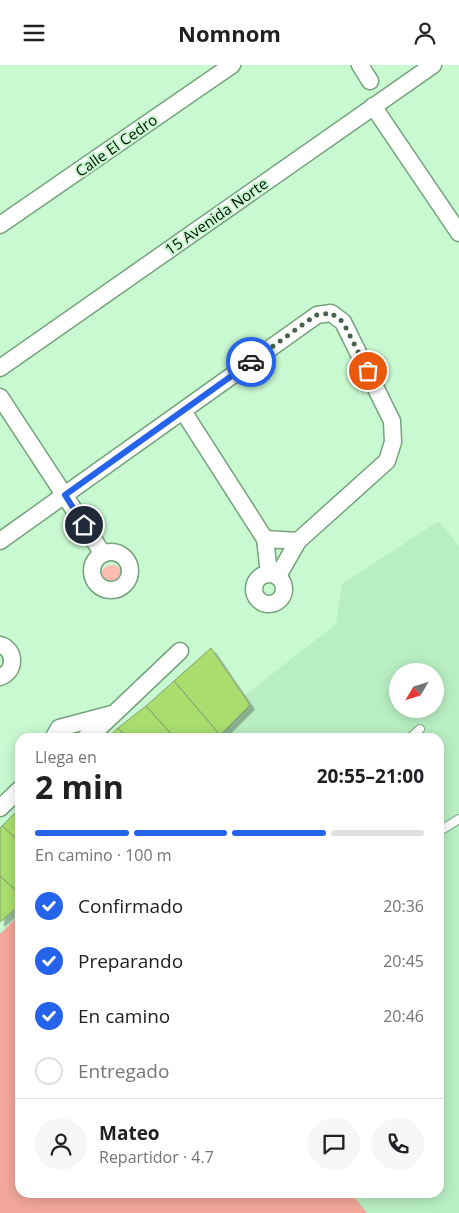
<!DOCTYPE html>
<html lang="es">
<meta charset="utf-8">
<style>
body{margin:0;font-family:"Open Sans",sans-serif;background:#f6f6f6;color:#202124;height:100vh;display:flex;flex-direction:column;font-size:19px;white-space:nowrap}
*{box-sizing:border-box;margin:0}
p{font-size:16px;color:#757577}
.icon{flex:none;width:28px;height:28px;fill:none;stroke:currentColor;stroke-width:2;stroke-linecap:round;stroke-linejoin:round}
.map{position:relative;flex:1;overflow:hidden}
.drawer{position:absolute;left:15px;top:668px;width:429px;height:465px;display:flex;flex-direction:column;background:#fff;border-radius:15px;box-shadow:0 2px 12px #0003}
.drawer>*{flex:none}
.needle{width:32px;rotate:232deg}
.controls{position:absolute;left:389px;top:598px;display:grid;gap:10px}
.controls a{display:grid;place-items:center;width:55px;height:55px;border-radius:50%;background:#fff;box-shadow:0 2px 12px #0003;font-size:25px}
.pin{position:absolute;display:grid;place-items:center;width:42px;height:42px;color:#fff;margin:-21px;border:2px solid #fff;border-radius:50%;box-shadow:0 1px 5px #0007}
.courier{position:absolute;display:grid;place-items:center;width:50px;height:50px;margin:-25px;border:4px solid #2563eb;border-radius:50%;background:#fff;color:#222;box-shadow:0 1px 6px #0007}
.summary em{font-style:normal;font-weight:700}
.summary div{display:flex;flex-direction:column-reverse}
.summary{display:flex;align-items:center;justify-content:space-between;height:85px;padding:0 20px}
h1{font-size:32px;font-weight:700;line-height:38px}
.bar{display:grid;grid-template-columns:repeat(4,1fr);gap:8px 5px;align-content:center;height:60px;padding:0 20px}
.bar i{height:6px;border-radius:4px;background:#e0e0e0}
.bar .current{background:#2563eb}
.bar p{grid-column:span 4}
.line{display:flex;align-items:center;gap:12px;padding:0 20px;border-top:1px solid #e0e0e0}
.line div{flex:1}
.round{display:grid;place-items:center;flex:none;width:52px;height:52px;border-radius:26px;background:#f6f6f6}
ol{padding:0 20px;list-style:none}
li{display:flex;align-items:center;gap:15px;height:55px}
li p{margin-inline-start:auto}
li .icon{padding:5px;border-radius:50%;background:#2563eb;color:#fff;stroke-width:4}
li:last-child{color:#757577}
li i{width:28px;height:28px;border:2px solid #e0e0e0;border-radius:50%}
header{display:flex;justify-content:space-between;align-items:center;height:65px;padding:0 20px;background:#fff;font-size:22px;font-weight:700}
.map>svg:first-child{display:block}
</style>
<header><svg class="icon" aria-label="menu" viewBox="0 0 24 24"><path d="M4 6h16M4 12h16M4 18h16"/></svg>Nomnom<svg class="icon" aria-label="person" viewBox="0 0 24 24"><circle cx="12" cy="8" r="4"/><path d="M4 21q1-7 8-7t8 7"/></svg></header>
<div class="map">
<svg width="459" height="1148" viewBox="0 0 459 1148">
<defs>
<filter id="shadow"><feDropShadow dx="4.5" dy="4.5" stdDeviation="0" flood-color="#0004"/></filter>
</defs>
<rect width="100%" height="100%" fill="#c9f9d1"/>
<path fill="#b8eec2" fill-rule="evenodd" d="M439,456L459,482V1148H367L351,1128H439V672H215L249,640L244,631L336,559L342,519ZM398,606H435V644H398Z"/>
<circle fill="#febdb1" cx="112" cy="511" r="11"/>
<path fill="#f2a79a" d="M20,849V1128H351L367,1148H0V869Z"/>
<g fill="#a9de6e" stroke="#859d6d" filter="url(#shadow)">
<path d="M211,583L250,640L220,670L174,616Z"/>
<path d="M174,616L220,670L216,672H174L146,641Z"/>
<path d="M146,641L174,672H126L118,663Z"/>
<path d="M118,663L126,672H108Z"/>
<path d="M20,743V777L2,761Z"/>
<path d="M2,761L20,777V829L0,811V763Z"/>
<path d="M0,811L20,829V840L0,857Z"/>
</g>
<g fill="none" stroke-linecap="round" stroke-linejoin="round">
<defs>
<g id="lane">
<path d="M411,672L420,664"/>
<path d="M439,763L443,764L459,754"/>
</g>
<g id="street">
<path d="M360,0L370,16"/>
<path d="M373,41L459,168"/>
<path d="M0,160L232,0"/>
<path d="M0,303L433,0"/>
<path d="M0,332L103,489"/>
<path d="M183,346L265,474L269,508"/>
<path d="M0,476L317,250L331,248L343,257L392,356L393,377L387,396L298,476L265,474"/>
<circle cx="111" cy="506" r="19"/>
<circle cx="269" cy="524" r="15"/>
<path d="M278,511L298,476"/>
<path d="M0,580C16,584 16,607 0,612"/>
<path d="M54,672L59,663L112,649"/>
<path d="M86,672L99,663L180,586"/>
<path d="M0,743L20,724"/>
</g>
</defs>
<use href="#lane" stroke="#75a27d" stroke-width="10"/>
<use href="#street" stroke="#75a27d" stroke-width="19"/>
<use href="#lane" stroke="#fff" stroke-width="8"/>
<use href="#street" stroke="#fff" stroke-width="16"/>
</g>
<g fill="none" stroke-linecap="round" stroke-linejoin="round">
<path stroke="#48624c" stroke-width="5" stroke-dasharray="0 9" d="M251,297L316,250L331,248L343,257L368,306"/>
<path stroke="#2563eb" stroke-width="6" d="M84,460L65,430L251,297"/>
</g>
<g text-anchor="middle" dominant-baseline="central" stroke-width="4.5" stroke-linejoin="round" paint-order="stroke">
<g font-size="15" fill="#021004" stroke="#c9f9d1">
<text transform="translate(116 80) rotate(-35)">Calle El Cedro</text>
<text transform="translate(216 151) rotate(-35)">15 Avenida Norte</text>
</g>
</g>
</svg>
<div class="controls">
<a><svg class="needle" viewBox="-14 -14 28 28"><path d="M0-13l5 13h-10z" fill="#e53935"/><path d="M0 13l5-13h-10z" fill="#757577"/></svg></a>
</div>
<div class="pin" style="left:368px;top:306px;background:#ea580c"><svg class="icon" aria-label="bag" viewBox="0 0 24 24"><path d="M5 8h14l-1 12H6zM9 8a3 3 0 0 1 6 0"/></svg></div>
<div class="pin" style="left:84px;top:460px;background:#1f2937"><svg class="icon" aria-label="home" viewBox="0 0 24 24"><path d="M3 11l9-7 9 7M6 9v11h12V9"/></svg></div>
<div class="courier" style="left:251px;top:297px"><svg class="icon" aria-label="car" viewBox="0 0 24 24"><path d="M5 17H2v-5l4-1 3-4h7l3 4 3 1v5h-3M9 17h6M6 11h13"/><circle cx="7" cy="17" r="2"/><circle cx="17" cy="17" r="2"/></svg></div>
<section class="drawer">
<div class="summary"><div><h1>2 min</h1><p>Llega en</p></div><em>20:55–21:00</em></div>
<div class="bar"><i class="current"></i><i class="current"></i><i class="current"></i><i></i><p>En camino · 100 m</p></div>
<ol>
<li><svg class="icon" aria-label="check" viewBox="0 0 24 24"><path d="M5 12l5 5 9-10"/></svg>Confirmado<p>20:36</p></li>
<li><svg class="icon" aria-label="check" viewBox="0 0 24 24"><path d="M5 12l5 5 9-10"/></svg>Preparando<p>20:45</p></li>
<li><svg class="icon" aria-label="check" viewBox="0 0 24 24"><path d="M5 12l5 5 9-10"/></svg>En camino<p>20:46</p></li>
<li><i></i>Entregado</li>
</ol>
<div class="line" style="height:90px"><a class="round"><svg class="icon" aria-label="person" viewBox="0 0 24 24"><circle cx="12" cy="8" r="4"/><path d="M4 21q1-7 8-7t8 7"/></svg></a><div><b>Mateo</b><p>Repartidor · 4.7</p></div><a class="round"><svg class="icon" aria-label="chat" viewBox="0 0 24 24"><path d="M4 5h16v11H9l-5 4z"/></svg></a><a class="round"><svg class="icon" aria-label="phone" viewBox="0 0 24 24"><path d="M5 4h4l2 5-3 2q2 4 5 5l2-3 5 2v4C11 20 4 13 5 4z"/></svg></a></div>
</section>
</div>
